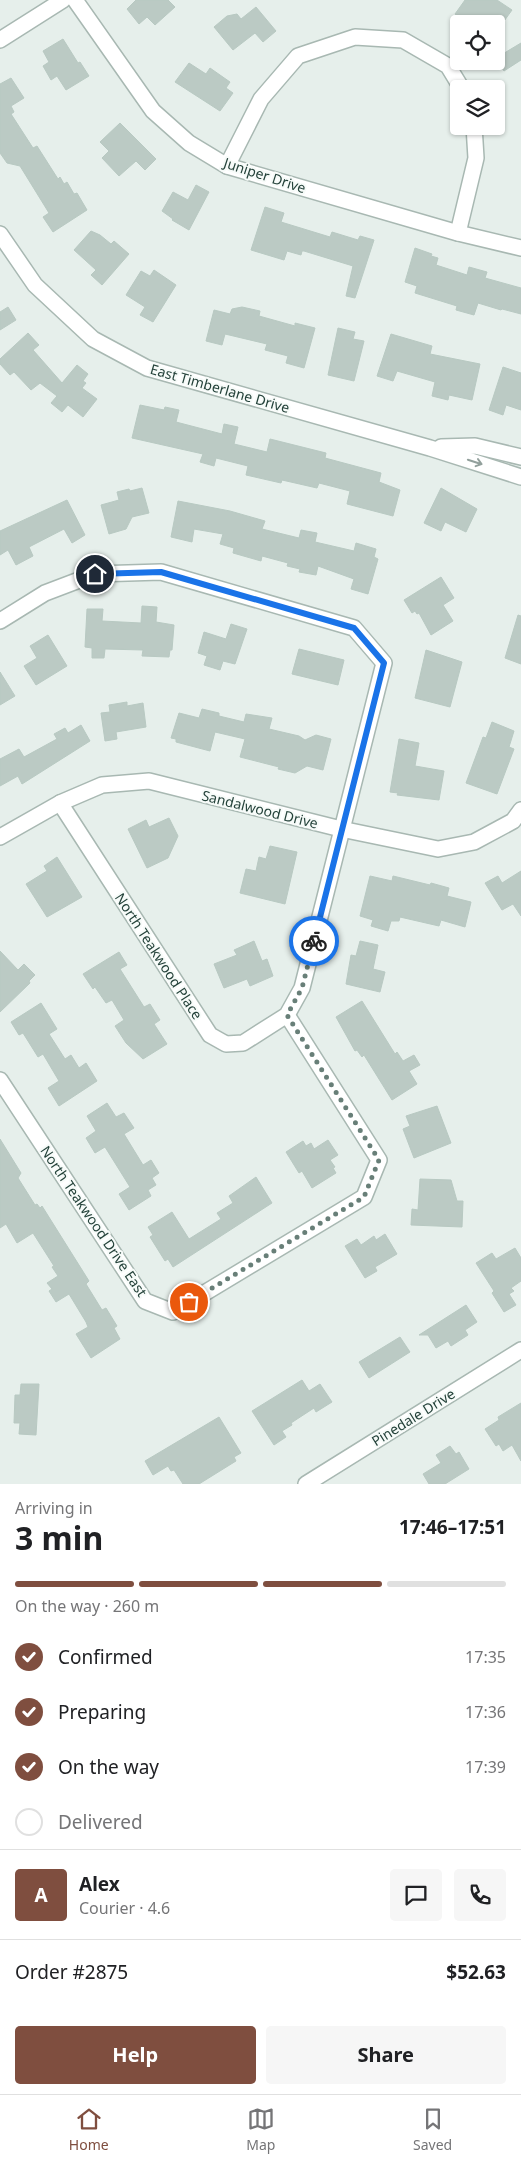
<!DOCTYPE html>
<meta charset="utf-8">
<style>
body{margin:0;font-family:"Noto Sans",sans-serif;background:#f6f6f6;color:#202124;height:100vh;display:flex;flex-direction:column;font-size:19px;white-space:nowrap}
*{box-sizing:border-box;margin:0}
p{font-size:16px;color:#757577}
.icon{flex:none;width:28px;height:28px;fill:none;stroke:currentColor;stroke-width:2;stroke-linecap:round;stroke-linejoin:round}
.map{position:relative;height:1484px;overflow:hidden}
.side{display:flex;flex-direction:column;background:#fff;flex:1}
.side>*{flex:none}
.buttons{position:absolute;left:450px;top:15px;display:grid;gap:10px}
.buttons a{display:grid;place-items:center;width:55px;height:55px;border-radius:5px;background:#fff;box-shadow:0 1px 4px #0004;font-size:25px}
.pin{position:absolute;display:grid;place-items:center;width:42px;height:42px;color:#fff;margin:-21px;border:2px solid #fff;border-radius:50%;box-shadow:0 1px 5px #0007}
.courier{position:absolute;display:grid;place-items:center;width:50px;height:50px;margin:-25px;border:4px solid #1a73e8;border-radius:50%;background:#fff;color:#222;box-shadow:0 1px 6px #0007}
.overview em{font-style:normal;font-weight:700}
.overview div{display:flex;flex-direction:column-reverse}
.overview{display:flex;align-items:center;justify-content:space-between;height:85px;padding:0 15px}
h1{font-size:32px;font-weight:700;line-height:38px}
.bar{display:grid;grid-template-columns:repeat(4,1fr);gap:8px 5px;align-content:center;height:60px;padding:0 15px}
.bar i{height:6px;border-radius:4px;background:#e0e0e0}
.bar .on{background:#7f4e3f}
.bar p{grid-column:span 4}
.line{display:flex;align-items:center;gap:12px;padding:0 15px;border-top:1px solid #e0e0e0}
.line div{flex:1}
.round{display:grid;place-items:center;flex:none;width:52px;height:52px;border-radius:5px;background:#f6f6f6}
ol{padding:0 15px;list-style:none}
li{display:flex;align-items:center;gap:15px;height:55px}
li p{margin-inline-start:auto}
li .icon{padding:5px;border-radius:50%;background:#7f4e3f;color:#fff;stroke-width:4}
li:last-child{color:#757577}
li i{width:28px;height:28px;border:2px solid #e0e0e0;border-radius:50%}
.button{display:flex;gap:10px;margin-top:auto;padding:10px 15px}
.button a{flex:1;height:58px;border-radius:5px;background:#7f4e3f;color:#fff;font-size:20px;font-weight:700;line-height:58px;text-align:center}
.button a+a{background:#f6f6f6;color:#202124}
.menu{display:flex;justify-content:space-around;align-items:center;height:70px;border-top:1px solid #e0e0e0;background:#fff;font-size:14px;color:#757577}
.menu a{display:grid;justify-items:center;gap:2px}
.menu .on{color:#7f4e3f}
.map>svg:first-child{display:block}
</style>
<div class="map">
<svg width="521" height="1484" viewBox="0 0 521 1484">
<rect width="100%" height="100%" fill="#e6efeb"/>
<g fill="#bbcac4" stroke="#b8c9c2">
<path d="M136,0H168L175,7L155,25L147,17L139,24L127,9Z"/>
<path d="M465,0H497L512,10L497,31L496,24H487L476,17L472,24H469L455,14Z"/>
<path d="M256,7L276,31L263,42L255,33L233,50L214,27L227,16L237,14L241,19Z"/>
<path d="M63,39L78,63L80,62L89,76L66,90L57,76L51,80L43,66L49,62L43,51Z"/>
<path d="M521,43V60L504,71L496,58Z"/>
<path d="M189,63L206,74L210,68L230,82L226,88L233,93L220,111L175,82Z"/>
<path d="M11,78L24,98L11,106L14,112L11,114L33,148L37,146L58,179L60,177L64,184L67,182L74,194L77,193L87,210L53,232L43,217L49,213L20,166L7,163L0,153V84Z"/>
<path d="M120,123L156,159L145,170L136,161L119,176L102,158L109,151L100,142Z"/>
<path d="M196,185L209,192L189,230L172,220L173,219L162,211L173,192L188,200Z"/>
<path d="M265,207L284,213L281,222L330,237L332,232L358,240L360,236L374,240L355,298L346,296L353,266L304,251H302L301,255L287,251L284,260L251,250Z"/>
<path d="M91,231L100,235L111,244L114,241L129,254L102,285L91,275L96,270L74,250Z"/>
<path d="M415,248L432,254L431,256L438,258L436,265L467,275L469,267L487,272L485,278L521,288V314L502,309L501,310L478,303L474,315L456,310L457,306L415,293L417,286L405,282Z"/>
<path d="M154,270L176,285L153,322L140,315L145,307L126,295L141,271L150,276Z"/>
<path d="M8,307L16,320L0,330V312Z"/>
<path d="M242,307L260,311L259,316L295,326V323L315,328L304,368L286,363L288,356L265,350L267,344L225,334L222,345L206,341L214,310L230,314L232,309Z"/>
<path d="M338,328L355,332L353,339L364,341L354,381L328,375Z"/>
<path d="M28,333L39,345L33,350L62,383L77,365L88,374L83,381L86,383L82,388L97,399L83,417L68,405L62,412L51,403L57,396L40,383L31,390L14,372L10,375L0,364V359Z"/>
<path d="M391,334L432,346L430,354L480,364L472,400L449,395L448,400L432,396L435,382L397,371L393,381L377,376Z"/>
<path d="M503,367L521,373V410L506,405L503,415L489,410Z"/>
<path d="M140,405L164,410L165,407L179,410L176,422L222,434L224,424L238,427L234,444L267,452L270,439L326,453L325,458L381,473L379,482L400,490L393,516L347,504L350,491L319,483L317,488L282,480L281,483L246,475L248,466L216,458L214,466L200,462L203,454L132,438Z"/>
<path d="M142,488L149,513L132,517L126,529L109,534L101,505L119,500L117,492L129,489L130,491Z"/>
<path d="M441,488L477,509L466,532L445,522L441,531L424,523Z"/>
<path d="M67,500L85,535L72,543L64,529L29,547L33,556L16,565L8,550L0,555V531Z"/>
<path d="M178,501L230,511L265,521L262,529L299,538L301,530L317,533L315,542L354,551L356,543L376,549L374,557L378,559L368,594L351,589L354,579L318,566L316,575L299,572L300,569L287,566L288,563L262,556L261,561L233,553L234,548L220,544L223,534L194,529L192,542L171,537Z"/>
<path d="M441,577L454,598L443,605L453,621L431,635L419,613L417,614L415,611L412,613L404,600Z"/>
<path d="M142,606L157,607L156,622L174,625L172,650H170L169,657L142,656L143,650L105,649L104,658H92V648L85,647L87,609H103L102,621L141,623Z"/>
<path d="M518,615L521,616V664L505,658Z"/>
<path d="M231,624L247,629L235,664L223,661L220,670L204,665L207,656L198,653L204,632L226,639Z"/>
<path d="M48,635L67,666L36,685L24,666L37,658L30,646Z"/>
<path d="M299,649L344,660L338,685L292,674Z"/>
<path d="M426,650L462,662L450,707L415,698Z"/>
<path d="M0,672L15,696L0,705Z"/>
<path d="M127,702V706L143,703L146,727L116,732L117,739L105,741L101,713L110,712L109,705Z"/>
<path d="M202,709L219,713V716L244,722L246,714L272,718L269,729L299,736L305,740L316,735L331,739L323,770L307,766L295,773L278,769L279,767L240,757L245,739L215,732L210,751L176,742V739L171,738L179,713L199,718Z"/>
<path d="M492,722L514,731L509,747L514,749L497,794L466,783L483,737L486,738Z"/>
<path d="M81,725L90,741L22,784L18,776L0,786V759L19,749L24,757L57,739L54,734L65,728L68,733Z"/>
<path d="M399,739L419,743L415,766L444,771L439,800L397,795L398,793L390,792Z"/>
<path d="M169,818L178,836L168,858L147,868L128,829L146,820L149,827Z"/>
<path d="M270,846L297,852L285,904L240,893L246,869L256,871L259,857L266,859Z"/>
<path d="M57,857L82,897L47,917L26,884L47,871L44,866Z"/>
<path d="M521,871V916L513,904L502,910L485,883L498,876L502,883Z"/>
<path d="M370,876L392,881L393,876L430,885L431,883L449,888L447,896L471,902L465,927L441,920L439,926L400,917L399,921H391L388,931L371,926L373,920L360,916Z"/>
<path d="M254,941L262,961L267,959L273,976L250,986L247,979L224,988L214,964L237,955L234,950Z"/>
<path d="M360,941L378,945L373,969L385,972L380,992L346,984L351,955L356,956Z"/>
<path d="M0,951L18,970L24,964L35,975L29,981L30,983L0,1012Z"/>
<path d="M119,952L127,965L120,969L144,1007L150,1004L160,1020L154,1024L167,1044L143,1059L126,1043L115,1026L124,1020L112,1000L106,1003L95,987L93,989L83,974Z"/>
<path d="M362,1001L395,1054L397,1052L403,1061L414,1055L420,1065L409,1071L417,1084L392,1100L364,1055L362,1057L357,1050L355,1051L336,1017Z"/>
<path d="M41,1003L57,1029L49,1034L65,1059L71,1055L79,1068L86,1063L97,1081L59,1106L48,1088L59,1081L43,1054L38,1057L23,1033L19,1035L11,1022Z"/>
<path d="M107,1103L116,1117L124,1113L134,1128L124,1134L143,1165L151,1160L159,1173L152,1178L156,1185L148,1190L151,1196L129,1210L119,1194L130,1187L105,1147L95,1153L86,1138L96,1131L87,1116Z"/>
<path d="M437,1106L451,1143L414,1158L403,1129L410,1126L406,1116Z"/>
<path d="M0,1139L21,1173L18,1178L35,1205L37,1204L40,1208L42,1206L89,1281L86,1284L102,1310L106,1308L117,1326L114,1328L120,1339L91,1358L76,1334L88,1327L86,1322L69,1294L56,1302L49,1291L52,1289L47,1283L58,1276L52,1267L54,1266L33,1233L17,1243L6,1224L0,1228Z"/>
<path d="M328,1140L338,1155L330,1160L335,1167L333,1168L336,1173L312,1188L302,1171L299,1173L286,1152L303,1141L306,1146L311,1143L314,1149Z"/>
<path d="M256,1177L272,1203L173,1267L168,1259L165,1261L150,1237L153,1235L148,1227L172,1212L189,1239L221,1219L217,1213L233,1203L229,1196Z"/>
<path d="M420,1179L451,1180L457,1201H463L462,1227L411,1225L412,1209L418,1210Z"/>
<path d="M385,1234L397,1254L375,1267L377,1271L365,1278L345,1246L357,1239L361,1245L374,1236L376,1240Z"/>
<path d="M515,1248L521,1258V1281L511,1288L514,1291L509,1294L516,1305L504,1312L492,1293L494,1291L476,1263L492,1253L496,1259Z"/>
<path d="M466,1305L477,1322L465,1330L468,1335L451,1346L448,1341L436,1348L428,1335H419Z"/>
<path d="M400,1337L410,1352L369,1378L359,1362Z"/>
<path d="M302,1380L309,1391L320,1384L332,1402L316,1412L314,1408L291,1423L292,1425L282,1431L286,1437L274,1445L252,1411Z"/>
<path d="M21,1384H39L36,1435L19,1434L20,1423H14L15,1395H20Z"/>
<path d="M521,1403V1461L512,1445L503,1451L499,1444L496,1446L485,1429L499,1420L498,1417Z"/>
<path d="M219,1417L241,1453L234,1457L236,1461L199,1484H183L174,1470L171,1471L168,1466L153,1475L145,1461Z"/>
<path d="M450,1446L456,1454L459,1452L469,1469L445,1484H429L423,1474L441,1463L436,1455Z"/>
</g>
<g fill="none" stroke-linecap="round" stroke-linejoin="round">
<defs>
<g id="minor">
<path d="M75,0L153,111L189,143L227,166L458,233L521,248"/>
<path d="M0,40L63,0"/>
<path d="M227,166L261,99L298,56L355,37L403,40L448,66L462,89"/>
<path d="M458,233L476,158L474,126"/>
<path d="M0,234L35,285L93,339L147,368L430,448L521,477"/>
<path d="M441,447L475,446L521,457"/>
<path d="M0,621L45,593L95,574L161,572L354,628L384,663L302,988L287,1015L243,1043L226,1044L210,1035L60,803"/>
<path d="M0,837L60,803L102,785L149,781L341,829L438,849L474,842L513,821L521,810"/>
<path d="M0,1080L145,1301L173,1312L364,1197L379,1160L287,1015"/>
<path d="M306,1484L521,1350"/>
</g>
</defs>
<use href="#minor" stroke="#a8b8b2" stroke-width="18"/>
<use href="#minor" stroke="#fff" stroke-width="15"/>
</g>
<defs><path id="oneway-shaft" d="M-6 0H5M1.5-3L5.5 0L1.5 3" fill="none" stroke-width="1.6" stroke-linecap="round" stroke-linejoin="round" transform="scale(1.25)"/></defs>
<use stroke="#92a09c" href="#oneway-shaft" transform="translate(475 462) rotate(18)"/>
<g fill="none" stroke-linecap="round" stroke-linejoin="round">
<path stroke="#687f78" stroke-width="5" stroke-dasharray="0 9" d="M189,1302L364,1197L379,1160L287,1015L302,988L314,941"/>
<path stroke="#1a73e8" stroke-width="6" d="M95,574L161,572L354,628L384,663L314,941"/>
</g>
<g text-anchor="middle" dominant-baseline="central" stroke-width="4" stroke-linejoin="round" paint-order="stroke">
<g font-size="14" fill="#24423a" stroke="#f7fbf9">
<text transform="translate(265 175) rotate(18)">Juniper Drive</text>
<text transform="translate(220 388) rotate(16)">East Timberlane Drive</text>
<text transform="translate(260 809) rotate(14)">Sandalwood Drive</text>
<text transform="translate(159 956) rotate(57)">North Teakwood Place</text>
<text transform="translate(94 1221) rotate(56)">North Teakwood Drive East</text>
<text transform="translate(413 1417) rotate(-32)">Pinedale Drive</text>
</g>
</g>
</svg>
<div class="buttons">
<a><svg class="icon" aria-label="locate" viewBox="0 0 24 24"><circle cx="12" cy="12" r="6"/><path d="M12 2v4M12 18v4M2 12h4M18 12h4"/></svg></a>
<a><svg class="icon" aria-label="layers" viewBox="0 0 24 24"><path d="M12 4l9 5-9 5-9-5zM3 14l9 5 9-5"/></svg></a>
</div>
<div class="pin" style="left:189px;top:1302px;background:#ea580c"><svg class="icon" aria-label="bag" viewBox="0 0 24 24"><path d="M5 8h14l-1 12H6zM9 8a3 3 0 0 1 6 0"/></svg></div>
<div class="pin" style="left:95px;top:574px;background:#1f2937"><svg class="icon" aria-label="home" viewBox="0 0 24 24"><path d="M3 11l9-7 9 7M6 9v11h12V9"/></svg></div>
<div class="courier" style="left:314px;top:941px"><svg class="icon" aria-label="bike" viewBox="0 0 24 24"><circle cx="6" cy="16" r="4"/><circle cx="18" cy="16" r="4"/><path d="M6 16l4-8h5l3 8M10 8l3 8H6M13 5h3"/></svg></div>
</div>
<section class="side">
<div class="overview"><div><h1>3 min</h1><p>Arriving in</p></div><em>17:46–17:51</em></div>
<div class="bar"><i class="on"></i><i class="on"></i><i class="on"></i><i></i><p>On the way · 260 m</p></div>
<ol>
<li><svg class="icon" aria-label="check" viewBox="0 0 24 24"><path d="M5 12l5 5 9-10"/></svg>Confirmed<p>17:35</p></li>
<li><svg class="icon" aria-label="check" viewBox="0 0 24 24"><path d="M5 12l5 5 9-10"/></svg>Preparing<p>17:36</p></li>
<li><svg class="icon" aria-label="check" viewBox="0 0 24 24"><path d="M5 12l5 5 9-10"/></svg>On the way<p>17:39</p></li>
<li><i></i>Delivered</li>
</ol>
<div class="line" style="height:90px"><b class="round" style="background:#7f4e3f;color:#fff">A</b><div><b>Alex</b><p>Courier · 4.6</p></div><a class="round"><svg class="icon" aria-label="chat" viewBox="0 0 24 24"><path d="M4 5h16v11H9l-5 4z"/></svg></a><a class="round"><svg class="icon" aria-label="phone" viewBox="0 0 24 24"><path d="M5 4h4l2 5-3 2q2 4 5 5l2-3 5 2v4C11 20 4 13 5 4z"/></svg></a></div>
<div class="line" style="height:65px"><div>Order #2875</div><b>$52.63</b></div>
<div class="button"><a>Help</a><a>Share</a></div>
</section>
<nav class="menu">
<a class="on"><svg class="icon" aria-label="home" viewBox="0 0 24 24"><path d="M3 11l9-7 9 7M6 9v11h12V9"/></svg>Home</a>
<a><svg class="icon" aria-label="map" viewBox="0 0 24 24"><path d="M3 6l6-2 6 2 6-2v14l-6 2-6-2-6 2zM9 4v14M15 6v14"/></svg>Map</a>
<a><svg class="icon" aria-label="saved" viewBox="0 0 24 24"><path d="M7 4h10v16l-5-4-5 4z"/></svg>Saved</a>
</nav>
